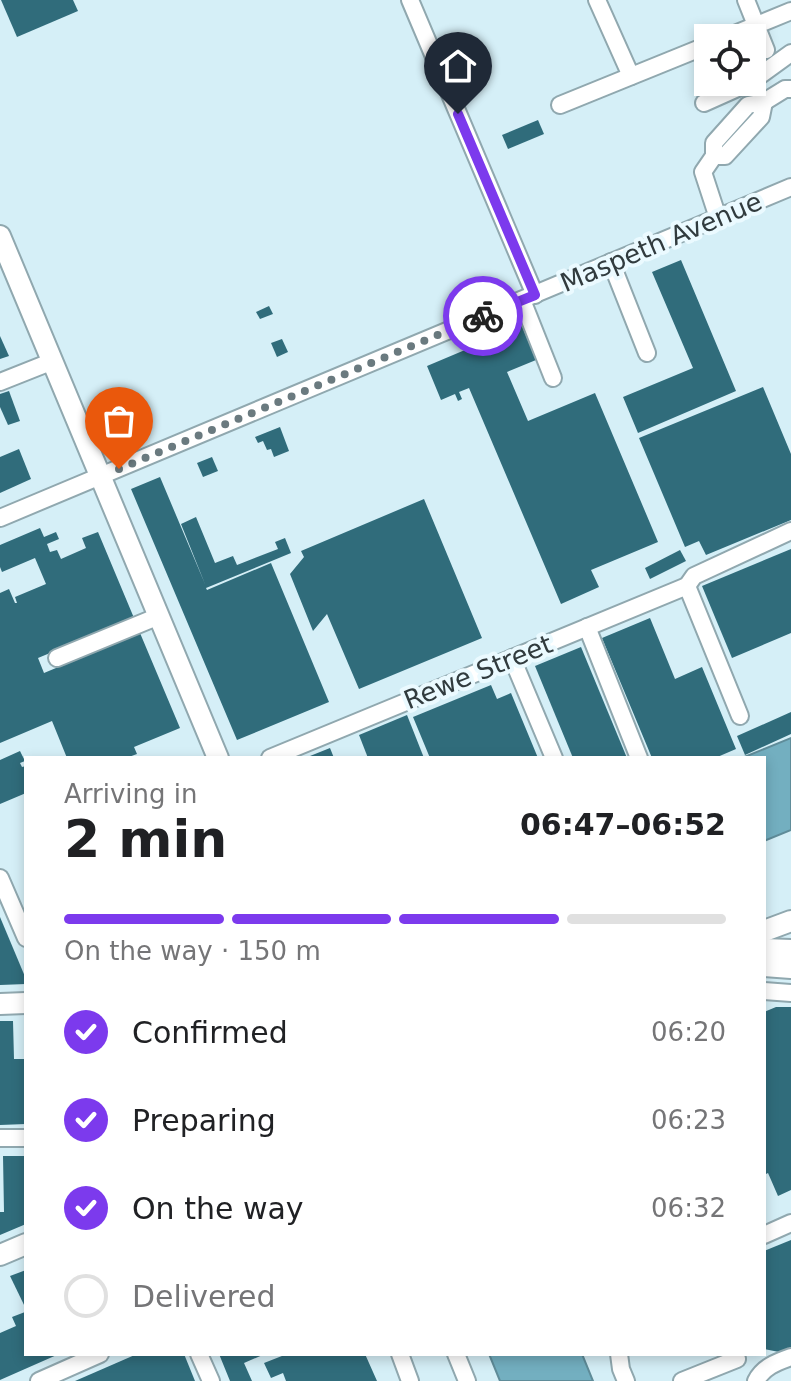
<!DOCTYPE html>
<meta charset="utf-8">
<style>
body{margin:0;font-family:"DejaVu Sans",sans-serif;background:#f2f2f2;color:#202124;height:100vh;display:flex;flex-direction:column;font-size:30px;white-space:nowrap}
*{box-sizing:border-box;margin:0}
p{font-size:26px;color:#757577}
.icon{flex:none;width:44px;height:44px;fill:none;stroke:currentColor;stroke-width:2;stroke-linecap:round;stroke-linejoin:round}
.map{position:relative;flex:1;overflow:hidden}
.sheet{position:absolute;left:24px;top:756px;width:742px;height:600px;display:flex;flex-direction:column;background:#fff;border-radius:0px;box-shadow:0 4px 12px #0003}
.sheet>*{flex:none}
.fabs{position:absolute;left:694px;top:24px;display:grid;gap:16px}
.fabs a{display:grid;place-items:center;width:72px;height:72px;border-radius:0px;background:#fff;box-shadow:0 4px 12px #0003;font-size:40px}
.pin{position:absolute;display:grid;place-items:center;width:68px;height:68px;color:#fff;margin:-82px -34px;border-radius:50% 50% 50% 0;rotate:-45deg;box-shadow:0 0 8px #0007}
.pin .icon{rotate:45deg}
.courier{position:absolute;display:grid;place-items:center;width:80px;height:80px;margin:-40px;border:6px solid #7c3aed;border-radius:50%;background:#fff;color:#222;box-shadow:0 2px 10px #0007}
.overview em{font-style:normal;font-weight:700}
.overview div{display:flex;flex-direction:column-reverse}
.overview{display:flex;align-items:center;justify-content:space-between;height:136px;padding:0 40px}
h1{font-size:52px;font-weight:700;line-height:60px}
.bar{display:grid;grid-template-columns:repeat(4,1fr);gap:12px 8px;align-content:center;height:96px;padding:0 40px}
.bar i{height:10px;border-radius:6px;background:#e0e0e0}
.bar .current{background:#7c3aed}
.bar p{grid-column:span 4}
ol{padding:0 40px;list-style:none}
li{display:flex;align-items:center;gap:24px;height:88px}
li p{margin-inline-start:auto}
li .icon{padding:8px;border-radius:50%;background:#7c3aed;color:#fff;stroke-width:4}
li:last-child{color:#757577}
li i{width:44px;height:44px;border:4px solid #e0e0e0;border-radius:50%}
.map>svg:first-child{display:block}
</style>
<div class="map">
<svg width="791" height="1381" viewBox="0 0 791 1381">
<rect width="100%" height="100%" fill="#d5eff7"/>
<g fill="#73afc0" stroke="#5f8c99" stroke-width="2">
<path d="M791,738V830L764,841V758H742Z"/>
<path d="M489,1354H582L593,1381H500Z"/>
</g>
<g fill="#306c7b">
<path d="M1,0H73L78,11L17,37Z"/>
<path d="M538,120L544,134L508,149L502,135Z"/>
<path d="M681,260L736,391L638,433L623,397L693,368L652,272Z"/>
<path d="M269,306L273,314L260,319L256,312Z"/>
<path d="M522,326L536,360L507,372L528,421L595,393L658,542L591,570L599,587L561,604L469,388L459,392L462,399L458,401L455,394L441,400L427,366Z"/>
<path d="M0,336L9,356L0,359Z"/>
<path d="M282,339L288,352L277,357L271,343Z"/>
<path d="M763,387L791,454V520L706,555L699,541L685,547L639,438Z"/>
<path d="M9,391L20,421L8,425L0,407V394Z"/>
<path d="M280,427L289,451L274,457L271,449L267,450L263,441L258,443L255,437Z"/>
<path d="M19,449L31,479L0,493V457Z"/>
<path d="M212,457L218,471L203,477L197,463Z"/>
<path d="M160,477L205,584L181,524L196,517L215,563L233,556L237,565L278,549L275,542L285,538L291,553L206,588L207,590L271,563L329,702L237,740L131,489Z"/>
<path d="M424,499L482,638L359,689L327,614L313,631L290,574L304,557L301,551Z"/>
<path d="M40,528L44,537L56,532L59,539L47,544L50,552L57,550L61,559L86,548L82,538L98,532L134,618L38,658L44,673L140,633L180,728L134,747L137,754L126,758H67L52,721L0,743V593L9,589L15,603H17L15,597L46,584L35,558L2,572L0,567V545Z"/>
<path d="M791,549V633L732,658L702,586Z"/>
<path d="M680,550L686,561L650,579L645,568Z"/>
<path d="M650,618L675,679L702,667L736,749L715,758H652L602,638Z"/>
<path d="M581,647L627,758H573L535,666Z"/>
<path d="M491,685L497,699L511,693L538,758H430L413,717Z"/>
<path d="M791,712V734L745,755L737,736Z"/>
<path d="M407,715L424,758H368L359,735Z"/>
<path d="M330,748L334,758H305Z"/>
<path d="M20,751L25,761L20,763L22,767L26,766V793L0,804V760Z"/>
<path d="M0,917L26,979V984L0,985Z"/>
<path d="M776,1007H791V1190L778,1196L768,1173L766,1174L764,1170V1012Z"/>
<path d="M0,1021H13L14,1059H26V1124L0,1125Z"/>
<path d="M3,1156H26V1224L0,1235V1212H4Z"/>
<path d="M791,1240V1347L779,1352L764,1349V1251Z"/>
<path d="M26,1270V1309L10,1276Z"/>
<path d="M25,1312L26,1354H59L0,1380V1333L16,1326L12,1317Z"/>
<path d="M137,1354H184L195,1381H75Z"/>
<path d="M219,1354H265L244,1363L252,1381H230Z"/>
<path d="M287,1354H365L377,1381H286L283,1373L271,1378L264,1363Z"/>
</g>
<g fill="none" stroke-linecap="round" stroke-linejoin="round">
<defs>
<g id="minor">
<path d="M410,0L535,295"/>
<path d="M597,0L631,76"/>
<path d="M746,0L766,50"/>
<path d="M725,38L791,11"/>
<path d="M752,81L791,53"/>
<path d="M704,103L751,82"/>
<path d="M560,105L708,45"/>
<path d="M714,156H725L761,117L764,102"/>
<path d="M718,218L703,172L714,156V143L748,105L764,102L785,89H791"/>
<path d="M611,262L647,353"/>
<path d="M522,300L553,378"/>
<path d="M0,382L53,361"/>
<path d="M0,518L791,187"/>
<path d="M687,586L740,716"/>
<path d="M687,586L694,576L791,531"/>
<path d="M587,627L639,758"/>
<path d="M57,658L159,616"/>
<path d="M512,658L554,758"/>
<path d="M270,758L687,586"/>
<path d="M0,878L26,938"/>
<path d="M764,991L791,993"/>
<path d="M0,1138H26"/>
<path d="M764,1235L791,1223"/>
<path d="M199,1354L211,1381"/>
<path d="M400,1354L410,1381"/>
<path d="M456,1354L467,1381"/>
<path d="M619,1354L621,1369L626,1381"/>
<path d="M39,1381L100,1354"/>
<path d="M682,1381L737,1359"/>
<path d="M756,1381C763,1367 777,1362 791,1357"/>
</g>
<g id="major">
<path d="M0,236L218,758"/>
<path d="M764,931L791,921"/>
<path d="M764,949L791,950"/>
<path d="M764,966L791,968"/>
<path d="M0,1004L26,1003"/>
<path d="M0,1255L26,1244"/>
</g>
</defs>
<use href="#minor" stroke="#90a8af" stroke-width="20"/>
<use href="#major" stroke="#90a8af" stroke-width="24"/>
<use href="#minor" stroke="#fff" stroke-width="16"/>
<use href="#major" stroke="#fff" stroke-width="20"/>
</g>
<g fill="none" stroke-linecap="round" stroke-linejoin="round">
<path stroke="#6a7a7f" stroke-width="8" stroke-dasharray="0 14.4" d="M119,469L483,316"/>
<path stroke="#7c3aed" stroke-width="10" d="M458,114L535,295L483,316"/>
</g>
<g text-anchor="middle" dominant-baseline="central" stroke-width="8" stroke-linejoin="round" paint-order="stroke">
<g font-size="26" fill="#313b3e" stroke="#ebfaff">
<text transform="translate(661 242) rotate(-23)">Maspeth Avenue</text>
<text transform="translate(478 672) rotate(-22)">Rewe Street</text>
</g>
</g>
</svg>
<div class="fabs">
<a><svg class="icon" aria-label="locate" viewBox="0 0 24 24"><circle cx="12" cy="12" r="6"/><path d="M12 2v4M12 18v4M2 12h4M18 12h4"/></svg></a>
</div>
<div class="pin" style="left:119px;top:469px;background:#ea580c"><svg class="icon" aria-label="bag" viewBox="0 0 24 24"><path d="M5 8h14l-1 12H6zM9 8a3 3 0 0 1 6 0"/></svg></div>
<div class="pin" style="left:458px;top:114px;background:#1f2937"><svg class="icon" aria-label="home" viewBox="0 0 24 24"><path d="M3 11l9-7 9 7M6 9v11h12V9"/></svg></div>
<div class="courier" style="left:483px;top:316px"><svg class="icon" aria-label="bike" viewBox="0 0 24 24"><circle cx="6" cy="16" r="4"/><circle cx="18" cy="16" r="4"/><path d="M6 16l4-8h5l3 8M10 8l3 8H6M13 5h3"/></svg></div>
<section class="sheet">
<div class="overview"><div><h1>2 min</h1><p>Arriving in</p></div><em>06:47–06:52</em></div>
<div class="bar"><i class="current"></i><i class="current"></i><i class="current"></i><i></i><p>On the way · 150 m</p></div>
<ol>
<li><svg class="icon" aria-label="check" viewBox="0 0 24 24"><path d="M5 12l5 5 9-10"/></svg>Confirmed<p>06:20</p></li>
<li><svg class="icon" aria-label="check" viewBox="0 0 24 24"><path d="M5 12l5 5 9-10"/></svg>Preparing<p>06:23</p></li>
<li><svg class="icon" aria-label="check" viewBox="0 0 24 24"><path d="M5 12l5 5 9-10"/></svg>On the way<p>06:32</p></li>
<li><i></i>Delivered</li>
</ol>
</section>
</div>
